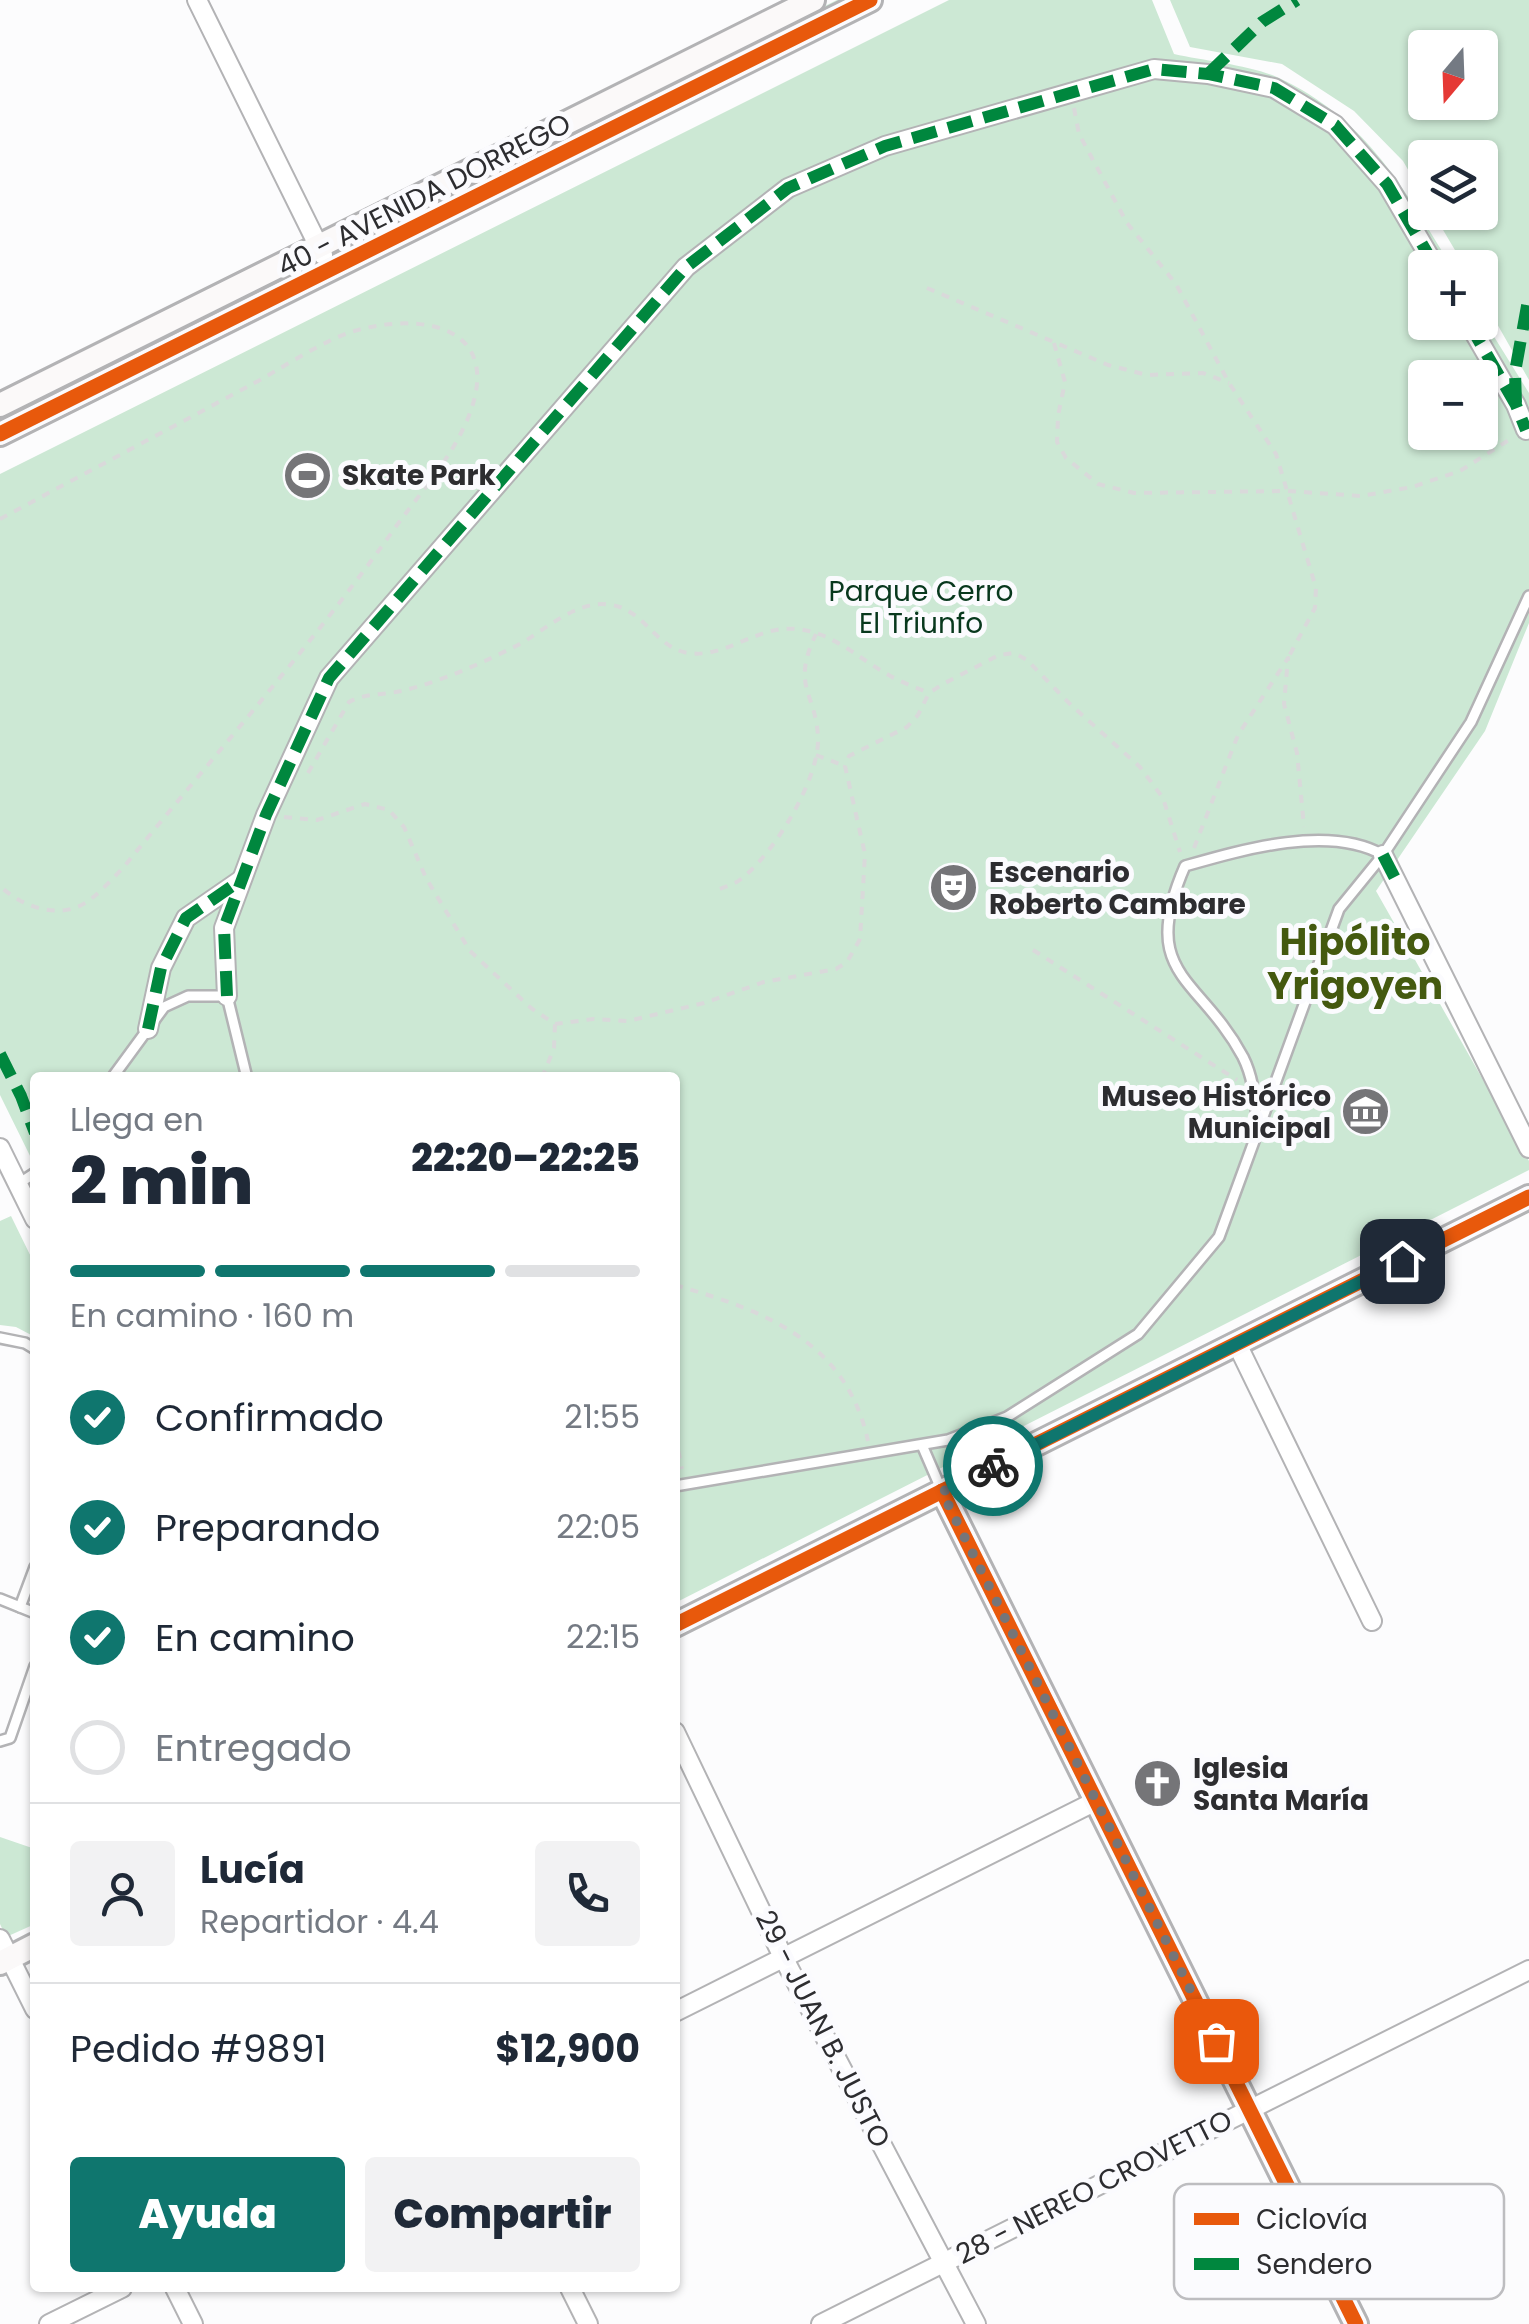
<!DOCTYPE html>
<html lang="es">
<meta charset="utf-8">
<style>
body{margin:0;font-family:Poppins,sans-serif;background:#f2f2f3;color:#1f2937;height:100vh;display:flex;flex-direction:column;font-size:38px;white-space:nowrap}
*{box-sizing:border-box;margin:0}
p{font-size:32px;color:#747a83}
.icon{flex:none;width:55px;height:55px;fill:none;stroke:currentColor;stroke-width:2;stroke-linecap:round;stroke-linejoin:round}
.map{position:relative;flex:1;overflow:hidden}
.panel{position:absolute;left:30px;top:1072px;width:650px;height:1220px;display:flex;flex-direction:column;background:#fff;border-radius:10px;box-shadow:0 2px 8px #0004}
.panel>*{flex:none}
.needle{width:65px;rotate:199deg}
.controls{position:absolute;left:1408px;top:30px;display:grid;gap:20px}
.controls a{display:grid;place-items:center;width:90px;height:90px;border-radius:10px;background:#fff;box-shadow:0 2px 8px #0004;font-size:50px}
.pin{position:absolute;display:grid;place-items:center;width:85px;height:85px;color:#fff;margin:-42px;border-radius:20px;box-shadow:0 5px 15px #0006}
.courier{position:absolute;display:grid;place-items:center;width:100px;height:100px;margin:-50px;border:8px solid #0f766e;border-radius:50%;background:#fff;color:#222;box-shadow:0 2px 12px #0007}
.overview em{font-style:normal;font-weight:800}
.overview div{display:flex;flex-direction:column-reverse}
.overview{display:flex;align-items:center;justify-content:space-between;height:170px;padding:0 40px}
h1{font-size:65px;font-weight:800;line-height:75px}
.bar{display:grid;grid-template-columns:repeat(4,1fr);gap:15px 10px;align-content:center;height:120px;padding:0 40px}
.bar i{height:12px;border-radius:8px;background:#e0e1e3}
.bar .active{background:#0f766e}
.bar p{grid-column:span 4}
.line{display:flex;align-items:center;gap:25px;padding:0 40px;border-top:2px solid #e0e1e3}
.line div{flex:1}
.round{display:grid;place-items:center;flex:none;width:105px;height:105px;border-radius:10px;background:#f2f2f3}
ol{padding:0 40px;list-style:none}
li{display:flex;align-items:center;gap:30px;height:110px}
li p{margin-inline-start:auto}
li .icon{padding:10px;border-radius:50%;background:#0f766e;color:#fff;stroke-width:4}
li:last-child{color:#747a83}
li i{width:55px;height:55px;border:5px solid #e0e1e3;border-radius:50%}
.primary-button{display:flex;gap:20px;margin-top:auto;padding:20px 40px}
.primary-button a{flex:1;height:115px;border-radius:10px;background:#0f766e;color:#fff;font-size:40px;font-weight:800;line-height:115px;text-align:center}
.primary-button a+a{background:#f2f2f3;color:#1f2937}
.map>svg:first-child{display:block}
</style>
<div class="map">
<svg width="1529" height="2324" viewBox="0 0 1529 2324">
<rect width="100%" height="100%" fill="#fcfcfd"/>
<g fill="#cce8d4" fill-rule="evenodd">
<path d="M837,0H849L346,251L343,247Z"/>
<path d="M949,0H1152L1174,54C1205,61 1251,65 1279,78C1368,120 1403,188 1452,267L1425,268V322H1480V314L1529,393V623L1485,731L1376,891L1529,1161V1170L675,1603V1078H35V1166L0,1095V474ZM1425,378H1480V432H1425Z"/>
<path d="M1170,0H1529V380L1480,294V268L1465,267L1433,213L1480,212V158H1425V199L1403,161L1354,111L1282,64L1190,47ZM1425,48H1480V102H1425Z"/>
<path d="M292,272L294,277L0,424V417Z"/>
<path d="M11,1216L35,1265V1337L16,1327L0,1325V1221Z"/>
<path d="M0,1837L35,1849V1924L6,1937L0,1924Z"/>
</g>
<g fill="none" stroke-linecap="round" stroke-linejoin="round">
<defs>
<g id="lane">
<path d="M112,1078L164,1007L188,996H227L247,1078"/>
<path d="M1258,1126C1255,1102 1254,1079 1243,1057C1200,976 1137,976 1185,866C1241,850 1329,824 1383,855"/>
<path d="M18,1184L35,1173"/>
<path d="M0,1338L25,1343L35,1349"/>
<path d="M922,1445L941,1489"/>
<path d="M675,1486L948,1440L1007,1417L1138,1334L1219,1237L1339,909L1383,855L1471,722L1529,596"/>
<path d="M0,1599L35,1613"/>
<path d="M20,1607L35,1567"/>
<path d="M0,1741L10,1738L35,1666"/>
</g>
<g id="street">
<path d="M197,0L323,255"/>
<path d="M1468,322L1516,405L1526,430L1529,428"/>
<path d="M1383,855L1529,1148"/>
<path d="M227,996L224,928L266,815L329,678L686,267L788,188L885,146L1154,69L1208,74L1274,88L1335,125L1387,184L1436,268"/>
<path d="M148,1029L161,968L186,918L241,880"/>
<path d="M0,1148L35,1219"/>
<path d="M1237,1344L1372,1621"/>
<path d="M675,1732L783,1957L976,2324"/>
<path d="M0,1939L35,2009"/>
<path d="M675,2012L1096,1801"/>
<path d="M175,2288L193,2324"/>
<path d="M570,2288L588,2324"/>
<path d="M49,2324L122,2288"/>
<path d="M821,2324L1529,1970"/>
</g>
<g id="secondary">
<path d="M0,405L813,0"/>
<path d="M0,434L870,0"/>
<path d="M942,1491L1356,2324"/>
<path d="M675,1625L1529,1197"/>
<path d="M0,1963L35,1945"/>
</g>
</defs>
<use href="#lane" stroke="#b3b3b5" stroke-width="14"/>
<use href="#street" stroke="#b3b3b5" stroke-width="22"/>
<use href="#secondary" stroke="#b3b3b5" stroke-width="28"/>
<g stroke="#d9d9da" stroke-width="4" stroke-dasharray="8 8" stroke-linecap="butt">
<path d="M1074,108L1079,134L1127,223L1176,284L1229,383L1276,454L1316,588L1315,608L1288,658"/>
<path d="M927,288L1108,365L1147,375L1203,373L1229,383"/>
<path d="M1054,343L1065,382L1058,416L1057,442L1066,458L1098,484L1134,493L1288,491L1361,496L1412,487L1460,471L1509,440"/>
<path d="M0,519C82,475 165,431 247,387C276,372 325,339 354,331C424,311 505,327 468,418C452,457 422,491 397,525C313,644 215,754 123,868C112,879 101,892 88,901C61,921 22,907 0,886"/>
<path d="M816,755L845,766"/>
<path d="M308,773L349,702C365,693 384,695 401,691C440,682 480,664 516,646C545,631 577,598 612,605C644,610 656,648 688,653C722,658 750,632 783,629C824,625 855,656 887,674C900,682 915,687 929,693"/>
<path d="M284,817L317,820L365,804L389,810L404,827L426,878L470,951L531,1008L555,1024L593,1019L628,1021L704,1003L764,982L836,969L847,962L860,939L865,854L845,766L849,756L907,727L918,715L929,693L943,684L999,655L1014,653L1027,660L1070,704L1140,767L1163,798L1180,852"/>
<path d="M1194,848L1238,735L1288,658L1284,704L1297,753L1304,827"/>
<path d="M720,889C727,886 735,884 741,879C773,855 819,780 818,739C817,693 790,688 816,634"/>
<path d="M1033,950L1237,1080"/>
<path d="M542,1078L554,1048L555,1024"/>
<path d="M675,1285C765,1311 846,1341 868,1441"/>
<path d="M675,1435L682,1469"/>
</g>
<use href="#lane" stroke="#fff" stroke-width="9"/>
<use href="#street" stroke="#fff" stroke-width="18"/>
<use href="#secondary" stroke="#fbf9f9" stroke-width="22"/>
<g stroke="#00873e" stroke-width="12" stroke-dasharray="25 12" stroke-linecap="butt">
<path d="M1208,74L1262,22L1297,0"/>
<path d="M1468,322L1516,405L1526,430"/>
<path d="M1516,403L1515,372L1529,295"/>
<path d="M1383,855L1399,886"/>
<path d="M227,996L224,928L266,815L329,678L686,267L788,188L885,146L1154,69L1208,74L1274,88L1335,125L1387,184L1436,268"/>
<path d="M148,1029L161,968L186,918L241,880"/>
<path d="M0,1054L21,1096L35,1133"/>
</g>
<defs>
<g id="cycleway">
<path d="M0,434L870,0"/>
<path d="M942,1491L1356,2324"/>
<path d="M675,1625L1529,1197"/>
</g>
</defs>
<use href="#cycleway" stroke="#fbfbfe" stroke-width="21"/>
<use href="#cycleway" stroke="#e8590c" stroke-width="15"/>
</g>
<g fill="none" stroke-linecap="round" stroke-linejoin="round">
<path stroke="#757578" stroke-width="10" stroke-dasharray="0 18" d="M993,1466L942,1492L1216,2041"/>
<path stroke="#0f766e" stroke-width="12" d="M993,1466L1402,1261"/>
</g>
<defs>
<symbol id="stadium-disc" viewBox="-11 -11 22 22"><circle r="9.5" fill="#757578" stroke="#fbfbfe"/><path d="M0-5a6.5 5 0 1 0 0 10a6.5 5 0 1 0 0-10ZM-3.5-1.8h7v3.6h-7Z" fill="#fff"/></symbol>
<symbol id="theatre-disc" viewBox="-11 -11 22 22"><circle r="9.5" fill="#757578" stroke="#fbfbfe"/><path d="M-5-5.5Q0-4 5-5.5V0Q5 5 0 6Q-5 5-5 0ZM-3.3-2.5H-1v1.5H-3.3ZM1-2.5H3.3v1.5H1ZM-2.8 1Q0 5.5 2.8 1Z" fill="#fff"/></symbol>
<symbol id="museum-disc" viewBox="-11 -11 22 22"><circle r="9.5" fill="#757578" stroke="#fbfbfe"/><path d="M0-6L6-3V-2H-6V-3ZM-5-1h2V3h-2ZM-1-1h2V3h-2ZM3-1h2V3H3ZM-6 4H6V6H-6Z" fill="#fff"/></symbol>
<symbol id="church-disc" viewBox="-11 -11 22 22"><circle r="9.5" fill="#757578" stroke="#fbfbfe"/><path d="M-1.2-6h2.4v3.5h3.3v2.4h-3.3V6h-2.4V-.1h-3.3v-2.4h3.3Z" fill="#fff"/></symbol>
</defs>
<g fill-rule="evenodd">
<use href="#stadium-disc" x="280" y="448" width="55" height="55"/>
<use href="#theatre-disc" x="926" y="860" width="55" height="55"/>
<use href="#museum-disc" x="1338" y="1084" width="55" height="55"/>
<use href="#church-disc" x="1130" y="1756" width="55" height="55"/>
</g>
<g text-anchor="middle" dominant-baseline="central" stroke-width="10" stroke-linejoin="round" paint-order="stroke">
<g font-size="28" fill="#2d2d30" stroke="#fbfbfe">
<text transform="translate(424 195) rotate(-27)">40 - AVENIDA DORREGO</text>
<text transform="translate(823 2029) rotate(63)">29 - JUAN B. JUSTO</text>
<text transform="translate(1094 2187) rotate(-27)">28 - NEREO CROVETTO</text>
</g>
<g font-size="28" font-weight="bold" fill="#2d2d30" stroke="#fbfbfe" text-anchor="start">
<text x="342" y="475">Skate Park</text>
<text x="989" y="872">Escenario<tspan x="989" dy="32">Roberto Cambare</tspan></text>
<text x="1331" y="1096" text-anchor="end">Museo Histórico<tspan x="1331" dy="32">Municipal</tspan></text>
<text x="1193" y="1768">Iglesia<tspan x="1193" dy="32">Santa María</tspan></text>
</g>
<g font-size="28" fill="#08381d" stroke="#fbfbfe">
<text x="921" y="591">Parque Cerro<tspan x="921" dy="32">El Triunfo</tspan></text>
</g>
<g font-size="38" font-weight="bold" fill="#44590f" stroke="#fbfbfe">
<text x="1355" y="941">Hipólito<tspan x="1355" dy="44">Yrigoyen</tspan></text>
</g>
</g>
<rect x="1174" y="2184" width="330" height="115" rx="15" fill="#fbfbfe" stroke="#bdbdc0" stroke-width="2.5"/>
<rect x="1194" y="2213" width="45" height="12" fill="#e8590c"/>
<rect x="1194" y="2258" width="45" height="12" fill="#00873e"/>
<g font-size="28" fill="#2d2d30">
<text x="1256" y="2229">Ciclovía</text>
<text x="1256" y="2274">Sendero</text>
</g>
</svg>
<div class="controls">
<a><svg class="needle" viewBox="-14 -14 28 28"><path d="M0-13l5 13h-10z" fill="#e53935"/><path d="M0 13l5-13h-10z" fill="#747a83"/></svg></a>
<a><svg class="icon" aria-label="layers" viewBox="0 0 24 24"><path d="M12 4l9 5-9 5-9-5zM3 14l9 5 9-5"/></svg></a>
<a>+</a>
<a>−</a>
</div>
<div class="pin" style="left:1216px;top:2041px;background:#ea580c"><svg class="icon" aria-label="bag" viewBox="0 0 24 24"><path d="M5 8h14l-1 12H6zM9 8a3 3 0 0 1 6 0"/></svg></div>
<div class="pin" style="left:1402px;top:1261px;background:#1f2937"><svg class="icon" aria-label="home" viewBox="0 0 24 24"><path d="M3 11l9-7 9 7M6 9v11h12V9"/></svg></div>
<div class="courier" style="left:993px;top:1466px"><svg class="icon" aria-label="bike" viewBox="0 0 24 24"><circle cx="6" cy="16" r="4"/><circle cx="18" cy="16" r="4"/><path d="M6 16l4-8h5l3 8M10 8l3 8H6M13 5h3"/></svg></div>
<section class="panel">
<div class="overview"><div><h1>2 min</h1><p>Llega en</p></div><em>22:20–22:25</em></div>
<div class="bar"><i class="active"></i><i class="active"></i><i class="active"></i><i></i><p>En camino · 160 m</p></div>
<ol>
<li><svg class="icon" aria-label="check" viewBox="0 0 24 24"><path d="M5 12l5 5 9-10"/></svg>Confirmado<p>21:55</p></li>
<li><svg class="icon" aria-label="check" viewBox="0 0 24 24"><path d="M5 12l5 5 9-10"/></svg>Preparando<p>22:05</p></li>
<li><svg class="icon" aria-label="check" viewBox="0 0 24 24"><path d="M5 12l5 5 9-10"/></svg>En camino<p>22:15</p></li>
<li><i></i>Entregado</li>
</ol>
<div class="line" style="height:180px"><a class="round"><svg class="icon" aria-label="person" viewBox="0 0 24 24"><circle cx="12" cy="8" r="4"/><path d="M4 21q1-7 8-7t8 7"/></svg></a><div><b>Lucía</b><p>Repartidor · 4.4</p></div><a class="round"><svg class="icon" aria-label="phone" viewBox="0 0 24 24"><path d="M5 4h4l2 5-3 2q2 4 5 5l2-3 5 2v4C11 20 4 13 5 4z"/></svg></a></div>
<div class="line" style="height:130px"><div>Pedido #9891</div><b>$12,900</b></div>
<div class="primary-button"><a>Ayuda</a><a>Compartir</a></div>
</section>
</div>
